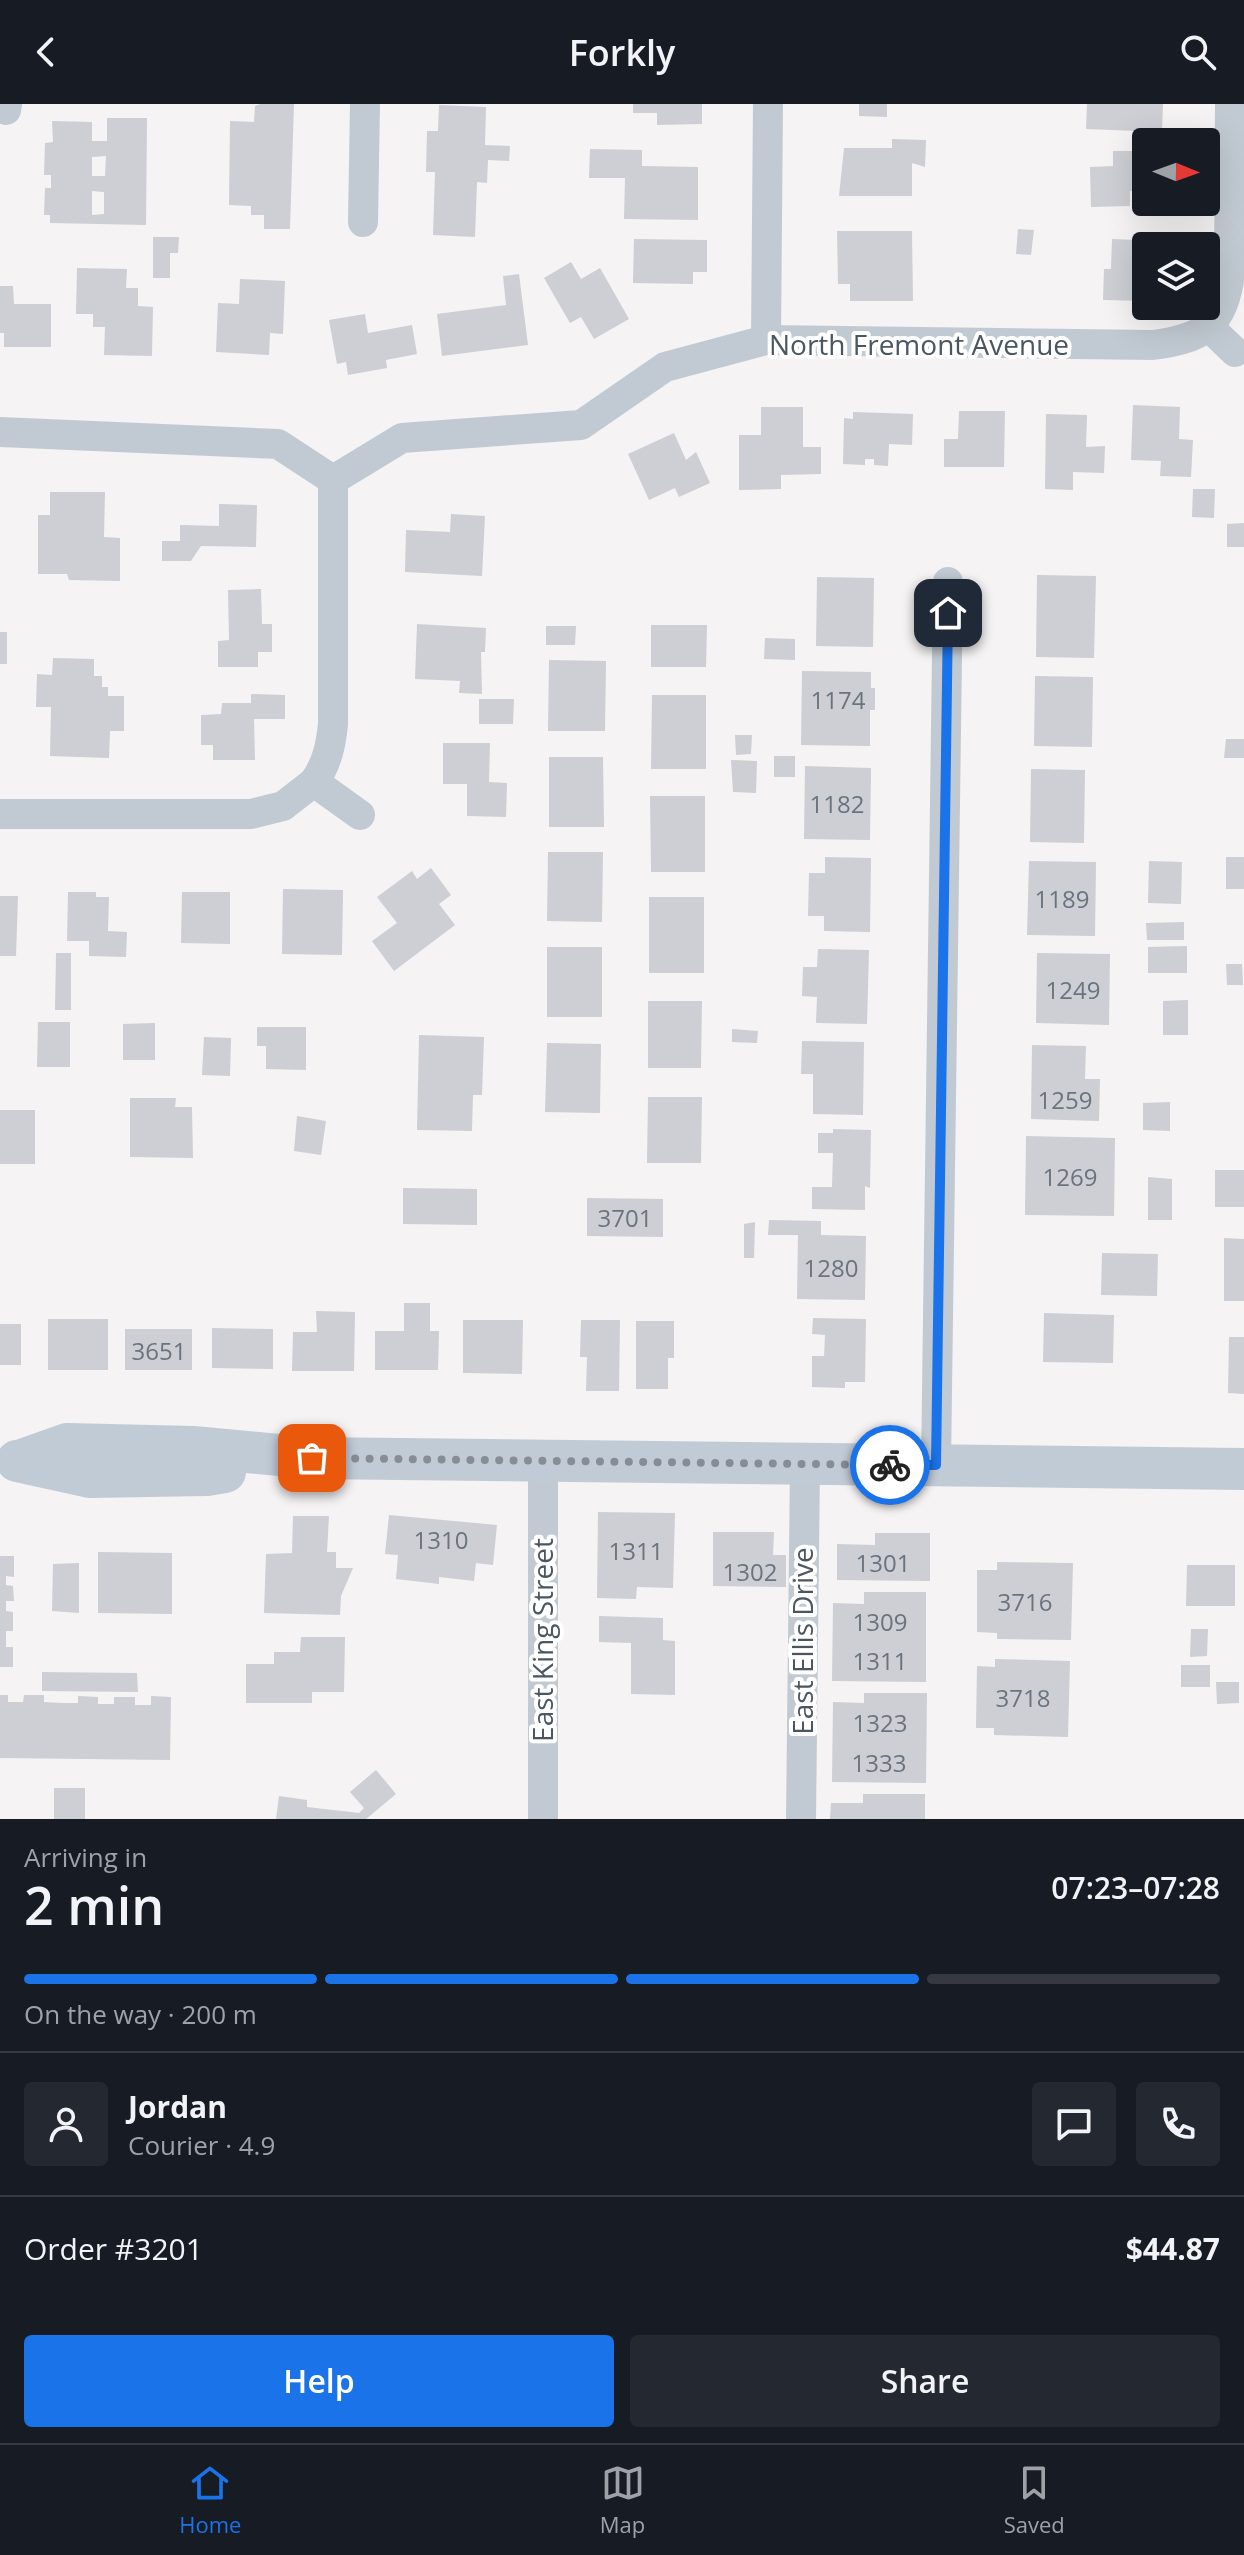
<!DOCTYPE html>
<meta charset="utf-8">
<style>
body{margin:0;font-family:"Open Sans",sans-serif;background:#242831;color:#f1f3f6;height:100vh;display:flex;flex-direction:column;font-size:30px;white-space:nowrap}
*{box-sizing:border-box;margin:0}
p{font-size:26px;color:#9ea1a6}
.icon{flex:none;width:44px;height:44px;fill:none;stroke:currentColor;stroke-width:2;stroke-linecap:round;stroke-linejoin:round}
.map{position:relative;height:1715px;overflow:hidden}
.sheet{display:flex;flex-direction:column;background:#171b24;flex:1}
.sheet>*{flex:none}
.needle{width:52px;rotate:91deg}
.buttons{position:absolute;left:1132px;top:24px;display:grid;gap:16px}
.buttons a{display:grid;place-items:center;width:88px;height:88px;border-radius:8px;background:#171b24;box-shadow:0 8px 32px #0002;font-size:40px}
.pin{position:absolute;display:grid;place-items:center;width:68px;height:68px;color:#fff;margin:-34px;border-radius:16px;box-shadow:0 4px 12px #0006}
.courier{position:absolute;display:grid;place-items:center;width:80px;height:80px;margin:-40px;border:6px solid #1a73e8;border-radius:50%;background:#fff;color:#222;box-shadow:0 2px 10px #0007}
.headline em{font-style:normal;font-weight:600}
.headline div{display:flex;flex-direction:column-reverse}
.headline{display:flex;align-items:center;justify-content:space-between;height:136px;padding:0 24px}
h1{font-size:52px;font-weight:600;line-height:60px}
.bar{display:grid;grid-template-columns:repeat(4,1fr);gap:12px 8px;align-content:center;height:96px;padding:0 24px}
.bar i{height:10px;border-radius:6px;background:#363941}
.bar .on{background:#1a73e8}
.bar p{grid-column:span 4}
.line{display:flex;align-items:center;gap:20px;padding:0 24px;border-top:2px solid #363941}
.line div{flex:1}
.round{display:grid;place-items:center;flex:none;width:84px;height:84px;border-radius:8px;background:#242831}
.primary-button{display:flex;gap:16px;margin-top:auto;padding:16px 24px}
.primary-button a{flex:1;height:92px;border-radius:8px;background:#1a73e8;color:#fff;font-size:32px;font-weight:600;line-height:92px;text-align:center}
.primary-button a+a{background:#242831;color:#f1f3f6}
header{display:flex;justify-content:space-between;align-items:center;height:104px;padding:0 24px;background:#171b24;font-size:36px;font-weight:600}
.dock{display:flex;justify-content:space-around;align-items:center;height:112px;border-top:2px solid #363941;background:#171b24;font-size:22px;color:#9ea1a6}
.dock a{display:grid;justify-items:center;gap:4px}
.dock .on{color:#1a73e8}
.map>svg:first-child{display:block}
</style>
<header><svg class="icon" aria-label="back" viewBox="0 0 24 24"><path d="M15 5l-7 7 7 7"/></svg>Forkly<svg class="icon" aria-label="search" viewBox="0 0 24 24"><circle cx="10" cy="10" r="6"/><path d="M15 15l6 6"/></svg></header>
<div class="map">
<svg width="1244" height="1715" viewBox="0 0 1244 1715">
<rect width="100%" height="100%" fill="#f5f3f3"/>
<g fill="#cdcfd5" fill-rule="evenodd">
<path d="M260,0H294L290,125H264V111H251V102L229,101L230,17L254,18L255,2Z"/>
<path d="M633,0H702V20L657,21V9H633Z"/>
<path d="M859,0H887V13L859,12Z"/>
<path d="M1087,0H1163L1162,28L1086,25Z"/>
<path d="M439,1L486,3L485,41L510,42L509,57L488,56L487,79L477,78L475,133L433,131L435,68H426L427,27H438Z"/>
<path d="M107,14H147L146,121L50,119V111H44L45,84H51V71H44L45,39L53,38L52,17L92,18V37H107ZM106,52L105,72H92V53ZM92,87L104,88V110L92,111Z"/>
<path d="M892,35L926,36L925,63L912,59V92H839L844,44H892Z"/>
<path d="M590,45L642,46V62L698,63V116L624,115L625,74H589Z"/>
<path d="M1113,47H1146V87H1130V102L1091,103L1090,63L1113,62Z"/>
<path d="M1018,125L1034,126L1031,151L1016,150Z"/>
<path d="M837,127H912L913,197H850V180H838Z"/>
<path d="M153,133H179L178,149H170V174H153Z"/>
<path d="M634,135L707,136V168H693V180L633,179Z"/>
<path d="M1112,135L1164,137V142H1146V197L1103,196L1104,165H1111Z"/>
<path d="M571,158L581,175L600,164L629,215L594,235L581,213L570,219L544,174Z"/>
<path d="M77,164L127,165L126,184H138V202L153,203L152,252L104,251L105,223H93V210H76Z"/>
<path d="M519,170L528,241L442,252L437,210L506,201L503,172Z"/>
<path d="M240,175L285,177L283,230L270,229L269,251L216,248L218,199L239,200Z"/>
<path d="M0,182H13L14,200H51V243H4V229H0Z"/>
<path d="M365,210L368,229L412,221L417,250L386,256L387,264L348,271L346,258L337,260L329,216Z"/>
<path d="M1133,301L1180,303L1179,335L1193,336L1191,373L1160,372L1161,357L1131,356Z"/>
<path d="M761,303H803V343H821V370L781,371V385L739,386V331H761Z"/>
<path d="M959,307H1005L1004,363H944V335H958Z"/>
<path d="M853,308L913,310L912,341L889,340L888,362L874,361V355H865V361L843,360L844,314L853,315Z"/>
<path d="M1046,310L1087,311L1086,343L1105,342L1104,369L1073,368V386L1045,385Z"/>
<path d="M674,329L686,356L696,348L710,379L679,393L675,384L649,396L628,350Z"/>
<path d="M1193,385H1215L1214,414L1192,413Z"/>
<path d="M50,388H105L104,433L120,434V477L69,476L67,470H38V411H50Z"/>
<path d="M219,400L257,401L256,443L201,442L191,457H162V437H180V421L219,422Z"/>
<path d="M451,410L485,412L482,472L405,468L406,426L450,428Z"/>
<path d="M1244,419V443H1227V420Z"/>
<path d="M1037,471L1096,472L1094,554L1036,553Z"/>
<path d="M817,473L874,474L873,543L816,542Z"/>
<path d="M261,485L262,520H272V548H258V563H218V537L229,536L228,486Z"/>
<path d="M417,520L486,524L485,548H481L482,590L459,589L460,577L415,575Z"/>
<path d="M651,521H707L706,563H651Z"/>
<path d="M546,522H576L575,541H546Z"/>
<rect x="0" y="528" width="7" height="32"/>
<path d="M765,534L795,535V556L764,555Z"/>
<path d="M53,554L94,555V572H102V583H108V592H124V627H110L109,654L50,652L51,603H36L37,570L52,571Z"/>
<path d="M549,556L606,557L605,627H548Z"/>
<path d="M802,567L871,568V584H875V606H870V642L801,641Z"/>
<path d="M1035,572L1093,573L1092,643L1034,642Z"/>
<path d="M251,590L285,591V615H254L255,656H213V641H201V611L221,610L222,599H251Z"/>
<path d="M652,591H706V665H651Z"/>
<path d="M479,595H514L513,620H479Z"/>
<path d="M735,631H752L751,650L736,651Z"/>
<path d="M1226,635H1244V654H1224Z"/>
<path d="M443,639H490L489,678L507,679L506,713L467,712V680H443Z"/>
<rect x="774" y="652" width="21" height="21"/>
<path d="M549,653H603L604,723H549Z"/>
<path d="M731,656L757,657L756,689L733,688Z"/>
<path d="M805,662L871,664L870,736L804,735Z"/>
<path d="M1031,665L1085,666L1084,739L1030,738Z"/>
<path d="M650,692H705V768H651Z"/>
<path d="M548,748H603L602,818L547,817Z"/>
<path d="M825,753L871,754L870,828L824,827V812H808L809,769H825Z"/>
<rect x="1226" y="753" width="18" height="32"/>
<path d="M1029,757L1096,758L1095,832L1027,831Z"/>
<path d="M1149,757L1182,758L1181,800L1148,799Z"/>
<path d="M431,764L451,791L439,800L455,821L394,867L372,837L397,819L377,793L412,767L417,775Z"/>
<path d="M283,785L343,786L342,851L282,850Z"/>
<path d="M68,788H96V793H109L108,827L127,828L126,853L89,852V837H67Z"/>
<path d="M182,788H230V840L181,839Z"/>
<path d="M0,792H18L16,852H0Z"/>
<rect x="649" y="793" width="55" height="76"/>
<path d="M1184,818V836H1147L1146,819Z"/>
<path d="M1187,842V869H1148V843Z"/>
<rect x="547" y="843" width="55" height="70"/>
<path d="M818,845L869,846L867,920L816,919L817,893L802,892L803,863H817Z"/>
<path d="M56,849H71V906H55Z"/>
<path d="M1037,849L1110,850L1109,921L1036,919Z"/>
<path d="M1226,860H1242L1243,881H1227Z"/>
<path d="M1188,896V931H1163V897Z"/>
<path d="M648,897H702L701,964H648Z"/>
<path d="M38,918H70V963H37Z"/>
<path d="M155,919V956H123V920Z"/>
<path d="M257,923H306V966L266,965V942H257Z"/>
<path d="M732,925L758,927L757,939L732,938Z"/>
<path d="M419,931L484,933L482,991H473L472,1027L417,1026Z"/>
<path d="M204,933L231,934L230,972L202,971Z"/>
<path d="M802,937L864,938L863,1011L813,1010V970H801Z"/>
<path d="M547,939L601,940L600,1009L545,1008Z"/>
<path d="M1032,941L1086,942L1085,975H1100L1099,1017L1031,1015Z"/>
<path d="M648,993H702L701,1059H647Z"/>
<path d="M130,994H176L175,1003H192L193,1054L130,1053Z"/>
<path d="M1170,998V1027L1143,1026V999Z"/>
<rect x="0" y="1006" width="35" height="54"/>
<path d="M297,1012L326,1017L321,1051L294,1047Z"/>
<path d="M833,1025L871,1026L870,1084L865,1082V1106L812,1105V1083H832L833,1049H818V1029H833Z"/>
<path d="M1026,1032L1115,1034L1114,1112L1025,1111Z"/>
<rect x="1215" y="1066" width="29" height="37"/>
<path d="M1148,1073L1172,1075V1116H1148Z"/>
<path d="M403,1084L477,1085V1121L403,1120Z"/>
<path d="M587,1094L663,1095V1133L587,1132Z"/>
<path d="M769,1116L821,1117V1131L866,1132L865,1196L797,1195L798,1131H768Z"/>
<path d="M755,1118L754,1154H744V1120Z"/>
<path d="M1224,1134L1244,1135V1197H1224Z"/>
<path d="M1102,1149L1158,1150L1157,1192L1101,1191Z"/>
<path d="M404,1199H430V1227H439L438,1266H375V1227H404Z"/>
<path d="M316,1207L355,1208L354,1267H292L293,1228H317Z"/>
<path d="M1044,1209L1114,1211L1113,1259L1043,1258Z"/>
<path d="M813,1214L866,1215L865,1278H845V1284L812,1283V1252H824L825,1231L812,1230Z"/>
<rect x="48" y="1215" width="60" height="51"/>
<path d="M463,1216H523L522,1270L463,1269Z"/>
<path d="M581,1216H620L619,1287H586L587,1253H580Z"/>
<path d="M636,1217H674V1254H668V1285H636Z"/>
<rect x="0" y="1220" width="21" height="41"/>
<path d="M212,1224L273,1225V1265L212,1264Z"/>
<rect x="125" y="1225" width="67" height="41"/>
<path d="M1229,1233H1244V1290L1228,1289Z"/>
<path d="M598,1408L675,1409L673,1484L637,1483L636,1495L597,1494Z"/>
<path d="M389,1411L497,1421L493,1461L476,1459L474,1477L439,1473V1480L396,1475L398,1451L385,1450Z"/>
<path d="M293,1412H329L327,1448H336V1464H353L341,1492L340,1511L264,1509L266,1450L292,1449Z"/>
<path d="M713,1428H774L773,1451H786V1483L713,1482Z"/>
<path d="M875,1429H930V1477L837,1476V1440L875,1441Z"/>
<path d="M98,1448L172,1449V1510L98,1509Z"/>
<path d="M0,1452H14V1473L6,1472V1481L13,1482L14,1497H6V1507L13,1508V1527H6V1543H13V1563H0Z"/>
<path d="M997,1458L1073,1459L1071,1536L997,1535V1529L977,1528V1466H997Z"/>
<path d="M79,1459V1509L52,1507L53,1460Z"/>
<path d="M1187,1461H1235V1502H1186Z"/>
<path d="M864,1488H926V1578L832,1577L833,1499L864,1500Z"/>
<path d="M599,1512L663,1514V1536L675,1537V1591L631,1590V1539L599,1538Z"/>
<path d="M1191,1525H1208L1207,1552L1190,1553Z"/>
<path d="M301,1533H345L344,1588H312V1599H246V1560H274V1548H300Z"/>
<path d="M995,1555L1070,1557L1068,1633L994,1631V1624H976L977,1562L995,1563Z"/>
<rect x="1181" y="1561" width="29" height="22"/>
<path d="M42,1568L137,1569L138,1588L42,1587Z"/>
<path d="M1216,1578H1239V1599L1217,1600Z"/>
<path d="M864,1589H927L926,1679L832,1678L833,1598L864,1599Z"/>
<path d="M0,1591H8V1598H23L24,1591H44V1598L63,1599H78V1592L98,1593V1600H114V1593H135V1601H151V1592L171,1593L170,1656L0,1654Z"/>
<path d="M376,1666L396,1690L366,1715H276L279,1692L307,1696V1703L359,1709L364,1704L350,1688Z"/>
<rect x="54" y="1684" width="31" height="31"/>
<path d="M863,1690H925V1715H830L831,1699H863Z"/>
</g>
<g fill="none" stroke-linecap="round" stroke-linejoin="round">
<g stroke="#c1cad2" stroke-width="30">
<path d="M6,6L7,0"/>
<path d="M363,118L365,0"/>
<path d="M1209,223L1235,248"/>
<path d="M766,236L768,0"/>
<path d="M0,328L278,340L333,376L402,334L581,321L665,263L766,236L1153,241C1198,235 1221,225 1229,177L1230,0"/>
<path d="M314,678C327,660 331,641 333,620V376"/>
<path d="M0,710H251L283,702L314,678L360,711"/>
<path d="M936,1361L948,478"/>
<path d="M543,1715V1357"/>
<path d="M801,1715L805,1360"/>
</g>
<g stroke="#c1cbd6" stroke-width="42">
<path d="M17,1357L90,1373L207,1371L225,1368"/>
<path d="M19,1357L67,1340L193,1343L312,1354L1244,1365"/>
</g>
</g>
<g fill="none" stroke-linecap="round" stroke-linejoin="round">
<path stroke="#868d94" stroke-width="8" stroke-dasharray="0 14.4" d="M312,1354L890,1361"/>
<path stroke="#1a73e8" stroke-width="10" d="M890,1361H936L948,509"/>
</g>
<g text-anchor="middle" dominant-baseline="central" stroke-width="8" stroke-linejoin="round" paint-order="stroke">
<g font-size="24" fill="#6b747e">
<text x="838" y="595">1174</text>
<text x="837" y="699">1182</text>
<text x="1062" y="794">1189</text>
<text x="1073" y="885">1249</text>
<text x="1065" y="995">1259</text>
<text x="1070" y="1072">1269</text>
<text x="625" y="1113">3701</text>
<text x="831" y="1163">1280</text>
<text x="159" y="1246">3651</text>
<text x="441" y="1435">1310</text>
<text x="636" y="1446">1311</text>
<text x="883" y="1458">1301</text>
<text x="750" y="1467">1302</text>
<text x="1025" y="1497">3716</text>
<text x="880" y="1517">1309</text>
<text x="880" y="1556">1311</text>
<text x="1023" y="1593">3718</text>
<text x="880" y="1618">1323</text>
<text x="879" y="1658">1333</text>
</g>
<g font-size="28" fill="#4a5661" stroke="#fff">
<text x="919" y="240">North Fremont Avenue</text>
<text transform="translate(542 1536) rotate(-90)">East King Street</text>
<text transform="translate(802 1537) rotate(-90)">East Ellis Drive</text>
</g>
</g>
</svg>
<div class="buttons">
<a><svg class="needle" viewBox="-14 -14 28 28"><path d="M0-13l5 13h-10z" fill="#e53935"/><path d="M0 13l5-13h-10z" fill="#9ea1a6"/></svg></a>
<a><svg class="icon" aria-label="layers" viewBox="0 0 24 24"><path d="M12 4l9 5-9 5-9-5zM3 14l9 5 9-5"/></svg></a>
</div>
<div class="pin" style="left:312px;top:1354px;background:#ea580c"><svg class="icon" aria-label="bag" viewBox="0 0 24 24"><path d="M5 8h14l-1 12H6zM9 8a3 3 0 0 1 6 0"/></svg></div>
<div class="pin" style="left:948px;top:509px;background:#1f2937"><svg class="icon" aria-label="home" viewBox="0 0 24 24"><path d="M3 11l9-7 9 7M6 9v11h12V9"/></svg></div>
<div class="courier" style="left:890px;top:1361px"><svg class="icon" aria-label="bike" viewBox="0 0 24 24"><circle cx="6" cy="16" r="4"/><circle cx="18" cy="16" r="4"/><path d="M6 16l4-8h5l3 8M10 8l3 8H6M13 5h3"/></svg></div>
</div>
<section class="sheet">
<div class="headline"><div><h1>2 min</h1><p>Arriving in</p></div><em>07:23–07:28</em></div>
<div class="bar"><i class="on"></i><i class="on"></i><i class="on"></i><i></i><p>On the way · 200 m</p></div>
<div class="line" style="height:144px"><a class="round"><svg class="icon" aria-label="person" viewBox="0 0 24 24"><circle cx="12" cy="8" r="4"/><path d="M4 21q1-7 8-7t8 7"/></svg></a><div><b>Jordan</b><p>Courier · 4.9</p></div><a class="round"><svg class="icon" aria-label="chat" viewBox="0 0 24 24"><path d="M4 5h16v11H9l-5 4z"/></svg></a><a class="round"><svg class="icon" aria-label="phone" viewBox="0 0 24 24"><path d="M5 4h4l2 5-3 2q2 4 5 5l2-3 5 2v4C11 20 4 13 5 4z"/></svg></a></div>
<div class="line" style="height:104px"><div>Order #3201</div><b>$44.87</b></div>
<div class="primary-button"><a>Help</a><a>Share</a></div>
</section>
<nav class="dock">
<a class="on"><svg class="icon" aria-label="home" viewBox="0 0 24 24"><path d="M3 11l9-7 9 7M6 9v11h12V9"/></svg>Home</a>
<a><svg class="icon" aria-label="map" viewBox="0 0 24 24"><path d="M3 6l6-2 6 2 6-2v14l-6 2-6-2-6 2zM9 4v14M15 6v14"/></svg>Map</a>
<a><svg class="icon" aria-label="saved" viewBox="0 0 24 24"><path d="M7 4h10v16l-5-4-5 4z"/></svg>Saved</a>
</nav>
